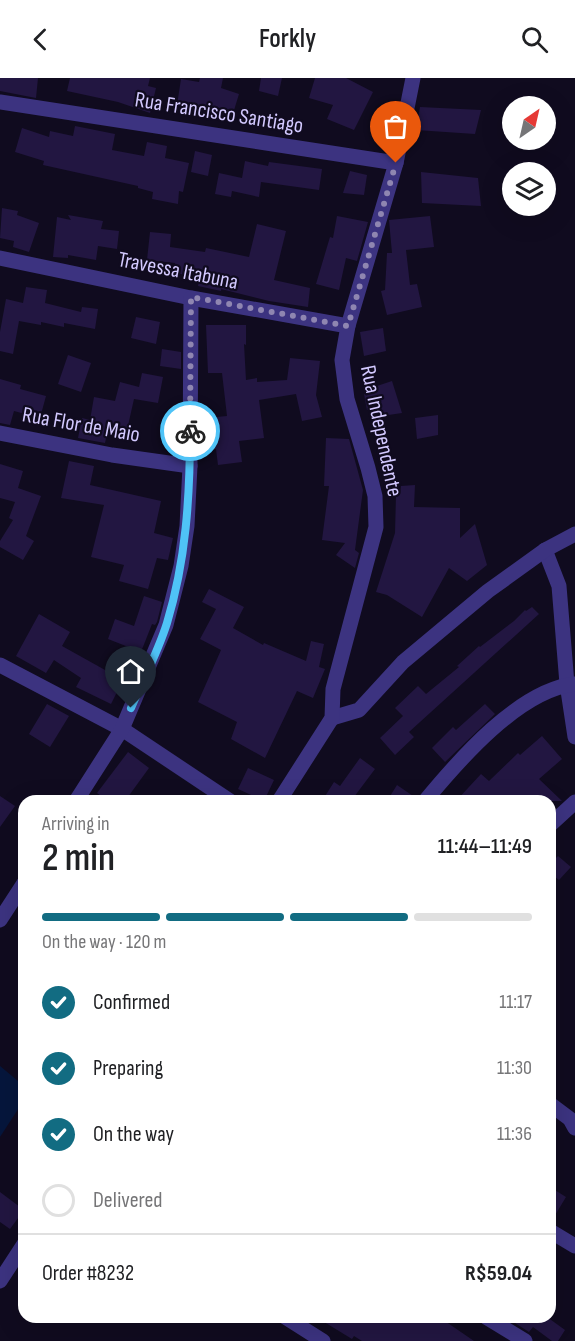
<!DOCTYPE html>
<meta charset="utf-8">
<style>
body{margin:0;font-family:"Sofia Sans Condensed",sans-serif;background:#f2f2f2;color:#202124;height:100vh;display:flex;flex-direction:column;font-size:22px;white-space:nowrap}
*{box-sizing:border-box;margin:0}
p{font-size:20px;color:#757577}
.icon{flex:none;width:33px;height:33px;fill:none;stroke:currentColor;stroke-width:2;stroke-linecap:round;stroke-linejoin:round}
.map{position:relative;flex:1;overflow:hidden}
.drawer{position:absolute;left:18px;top:717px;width:538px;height:528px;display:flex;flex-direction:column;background:#fff;border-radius:18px;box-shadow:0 6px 24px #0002}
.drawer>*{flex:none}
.needle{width:39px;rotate:34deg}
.controls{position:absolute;left:502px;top:18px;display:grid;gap:12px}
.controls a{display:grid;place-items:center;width:54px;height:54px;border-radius:50%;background:#fff;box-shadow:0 6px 24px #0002;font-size:30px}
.pin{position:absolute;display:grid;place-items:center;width:51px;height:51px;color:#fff;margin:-62px -26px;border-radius:50% 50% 50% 0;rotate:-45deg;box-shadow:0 0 6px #0007}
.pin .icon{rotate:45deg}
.courier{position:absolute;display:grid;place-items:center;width:60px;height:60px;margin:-30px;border:4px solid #4fc3f7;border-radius:50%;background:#fff;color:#222;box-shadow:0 2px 8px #0007}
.headline em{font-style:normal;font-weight:600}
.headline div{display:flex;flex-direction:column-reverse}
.headline{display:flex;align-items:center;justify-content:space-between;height:102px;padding:0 24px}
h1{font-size:39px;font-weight:600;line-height:45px}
.bar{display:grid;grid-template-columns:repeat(4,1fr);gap:9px 6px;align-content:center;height:72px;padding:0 24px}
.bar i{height:8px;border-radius:4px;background:#e0e0e0}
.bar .selected{background:#126c82}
.bar p{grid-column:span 4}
.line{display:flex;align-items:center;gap:15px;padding:0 24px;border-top:2px solid #e0e0e0}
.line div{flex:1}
ol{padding:0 24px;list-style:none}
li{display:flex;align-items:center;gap:18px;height:66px}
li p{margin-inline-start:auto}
li .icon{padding:6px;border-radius:50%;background:#126c82;color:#fff;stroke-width:4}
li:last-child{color:#757577}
li i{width:33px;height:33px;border:3px solid #e0e0e0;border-radius:50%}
header{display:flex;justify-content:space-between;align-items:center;height:78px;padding:0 24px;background:#fff;font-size:27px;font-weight:600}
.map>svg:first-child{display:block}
</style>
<header><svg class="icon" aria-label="back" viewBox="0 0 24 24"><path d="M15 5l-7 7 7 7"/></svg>Forkly<svg class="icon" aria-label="search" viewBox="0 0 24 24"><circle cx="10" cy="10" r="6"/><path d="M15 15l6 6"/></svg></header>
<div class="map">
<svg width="575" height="1263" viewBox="0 0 575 1263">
<rect width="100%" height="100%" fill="#100b1f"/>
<path fill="#06163c" d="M0,988L24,1008V1022L0,1059Z"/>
<g fill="#221641">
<path d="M0,0H38L36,20L0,13Z"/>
<path d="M70,0H150L148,8L156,10L150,35L118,24L67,13Z"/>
<path d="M200,0H223L221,10L239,16L231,42L216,37L217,35L177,27L181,1L199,4Z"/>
<path d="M261,0H282L278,18L259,13Z"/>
<path d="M315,0H346L373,14L354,52L327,41L333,27L309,20Z"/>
<path d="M420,29L481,32L475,56L416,52Z"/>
<path d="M75,48L115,56L112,72L144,78L147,64L167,68L165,80L189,85L183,114L179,113L178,126L152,121L153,114L138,110V108L43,87L44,83L15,74L22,50L49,59L50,53L73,58Z"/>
<path d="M195,73L212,77L208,98L191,94Z"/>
<path d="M245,83L268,88L269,84L322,91L319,112L261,104L259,119L232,113L231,119L215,116L219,95L242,100Z"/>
<path d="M350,93L367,97L364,117L343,115Z"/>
<path d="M421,94L478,100L481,128L422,125Z"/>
<path d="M2,130L18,133L17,137L39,145L29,174L13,169L14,163L0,160Z"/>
<path d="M68,137L103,143L101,151L119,153L117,171L98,168L96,182L68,177V180L53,179L57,139L71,142Z"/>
<path d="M337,138L368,144L357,183L346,180L339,212L316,206L330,159L333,160Z"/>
<path d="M430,138L434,169L406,172L410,207L417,206L422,229L387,237L381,213L385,212L387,175H392L389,142Z"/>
<path d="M257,146L286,153L274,202L310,210L308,229L269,223L221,211V213L198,208L200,199L174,195L175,185L147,182L150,154L171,156L170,169L205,174L206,170L249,179Z"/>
<path d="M26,209L47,212L45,225L81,234L82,229L98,231L95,251L64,245V249L41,244V247L19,243L13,276L0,273V254L6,221L23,225Z"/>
<path d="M136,239L160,244L156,266L131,260Z"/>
<path d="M206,247H246V267L244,266L246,302L257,300V304L287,302L290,280L320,283L316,317L322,339L302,343L296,316L259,322L264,360L239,363L242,384L218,387L216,371L211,372L206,340L227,338L222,295H208Z"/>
<path d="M383,250L386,273L364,278L360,254Z"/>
<path d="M162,271L181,274V291L160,288Z"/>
<path d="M68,277L91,285L81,314L58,306Z"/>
<path d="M142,295L163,299L158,325L134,321L127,352L109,347L105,365L78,360L82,340L90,342L94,319L115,323L120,304L139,309Z"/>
<path d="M0,301L21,307L20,311L46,318L40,340L14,333L10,347L0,345Z"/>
<path d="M392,303L402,335L375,339L373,330L367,332L364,316L368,311Z"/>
<path d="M438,337V357L417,361L415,340Z"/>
<path d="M326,360L349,361L363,412L355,472L359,475L355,490L336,477L345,465L322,462L329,408H324Z"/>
<path d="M69,383L94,388L90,407L161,423L154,455L173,460L168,482L157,480L148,511L119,503L124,487L91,479L104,427L61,420Z"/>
<path d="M0,386L23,393L18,410L41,418L26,458L34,463L23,482L0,469V463L13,442L9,440L15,424L0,420Z"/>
<path d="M415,407L414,429L460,430V460L475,446L487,487L467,503L449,490L422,539L387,517L376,514L395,455L396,417L400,416L401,408Z"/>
<path d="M209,511L244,529L233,550L263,567L264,565L306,583L311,563L324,566L319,589L325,591L313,620L297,613L265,680L231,661L237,644L198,624L221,572L200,561L216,531L202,524Z"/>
<path d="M144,518L162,524L157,544L155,547L152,546L141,574L108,561L115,541L134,548Z"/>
<path d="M532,529L539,536L409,654L414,659L395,677L380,660L403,638L395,630L418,608L426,616L459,589L457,588L479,568L480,569L514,543L525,532L526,533Z"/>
<path d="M39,536L70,554L62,568L123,602L111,626L76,609L81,600L54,582L46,595L16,578Z"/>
<path d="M47,626L69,638L50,669L29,656Z"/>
<path d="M485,626L495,636L445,684L432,670L453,649L456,652Z"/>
<path d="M542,658L562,681L539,701L562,723H456L481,696L489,703L518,675L520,677Z"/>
<path d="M128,674L149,690L125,723H108L97,715Z"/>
<path d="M360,680L375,691L351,723H322L334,704L340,708Z"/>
<path d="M248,690L274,702L264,723L238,711Z"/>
<path d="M397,707L416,720L415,723H387Z"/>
<path d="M0,718L15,728L0,749Z"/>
<path d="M558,778L571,789L559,802L550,795V786Z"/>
<path d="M550,1109L566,1119L551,1144L550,1143Z"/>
<path d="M0,1114L24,1132L10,1151L0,1144Z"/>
<path d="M316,1239H439L474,1263H362L354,1258L352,1261Z"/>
<path d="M519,1239H547L565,1252L558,1263H552L533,1249L529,1254L515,1245Z"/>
</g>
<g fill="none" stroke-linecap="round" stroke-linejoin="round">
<g stroke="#3c3380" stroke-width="15">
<path d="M0,24L396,85"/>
<path d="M0,180L191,220L348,248"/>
<path d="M0,355L112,377L190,388"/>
<path d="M545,472L559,508L567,606L575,659"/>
<path d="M0,587L122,651L230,723"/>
<path d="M76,723L122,651L166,547L181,488L187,448L190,388L191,220"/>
<path d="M425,723C459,682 519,612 575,606"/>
<path d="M550,747L575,724"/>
<path d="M0,842L24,805"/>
<path d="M550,1026L570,1041L575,1050"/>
<path d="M550,1153L575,1168"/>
<path d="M285,1239L323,1263"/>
<path d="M486,1239L525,1263"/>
</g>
<g stroke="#3c3380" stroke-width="15">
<path d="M332,640L359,632L403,584L488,513L545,472L575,456"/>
<path d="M279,723L332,640L333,611L376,449L375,418L368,390L347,321L342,282L348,248L396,85L413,0"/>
<path d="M0,1203L24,1166"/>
</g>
</g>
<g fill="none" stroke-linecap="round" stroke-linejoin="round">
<path stroke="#8f86b1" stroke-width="6" stroke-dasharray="0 10.8" d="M190,353L191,219L348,248L396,85"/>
<path stroke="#4fc3f7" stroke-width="8" d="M131,630C143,602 158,574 167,545C186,482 190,419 190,353"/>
</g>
<g text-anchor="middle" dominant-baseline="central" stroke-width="4.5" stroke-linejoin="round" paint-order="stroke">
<g font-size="22" fill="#d3c9ff" stroke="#100b1f">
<text transform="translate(219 35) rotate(9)">Rua Francisco Santiago</text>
<text transform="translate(178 193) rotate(11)">Travessa Itabuna</text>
<text transform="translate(81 347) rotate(10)">Rua Flor de Maio</text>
<text transform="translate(381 353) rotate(78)">Rua Independente</text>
</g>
</g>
</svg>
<div class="controls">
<a><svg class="needle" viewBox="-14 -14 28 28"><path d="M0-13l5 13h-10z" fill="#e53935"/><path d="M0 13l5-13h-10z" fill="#757577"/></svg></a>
<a><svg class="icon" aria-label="layers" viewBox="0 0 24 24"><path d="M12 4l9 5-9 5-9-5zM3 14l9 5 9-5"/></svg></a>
</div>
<div class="pin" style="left:396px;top:85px;background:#ea580c"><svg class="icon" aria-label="bag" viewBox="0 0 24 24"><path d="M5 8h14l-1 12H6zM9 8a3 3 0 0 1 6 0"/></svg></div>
<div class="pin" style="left:131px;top:630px;background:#1f2937"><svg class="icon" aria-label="home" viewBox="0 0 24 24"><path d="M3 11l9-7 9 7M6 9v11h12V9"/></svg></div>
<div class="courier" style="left:190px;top:353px"><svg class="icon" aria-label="bike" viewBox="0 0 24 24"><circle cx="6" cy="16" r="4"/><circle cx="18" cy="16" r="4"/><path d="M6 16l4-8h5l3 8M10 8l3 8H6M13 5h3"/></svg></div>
<section class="drawer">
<div class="headline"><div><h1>2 min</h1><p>Arriving in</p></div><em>11:44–11:49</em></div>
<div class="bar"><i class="selected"></i><i class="selected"></i><i class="selected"></i><i></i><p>On the way · 120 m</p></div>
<ol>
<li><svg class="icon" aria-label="check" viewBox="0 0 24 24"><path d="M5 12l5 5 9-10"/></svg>Confirmed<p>11:17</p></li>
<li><svg class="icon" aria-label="check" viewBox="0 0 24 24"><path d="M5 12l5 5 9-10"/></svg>Preparing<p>11:30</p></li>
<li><svg class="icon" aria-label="check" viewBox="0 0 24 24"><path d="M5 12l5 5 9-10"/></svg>On the way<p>11:36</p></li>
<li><i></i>Delivered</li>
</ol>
<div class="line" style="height:78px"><div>Order #8232</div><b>R$59.04</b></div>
</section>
</div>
